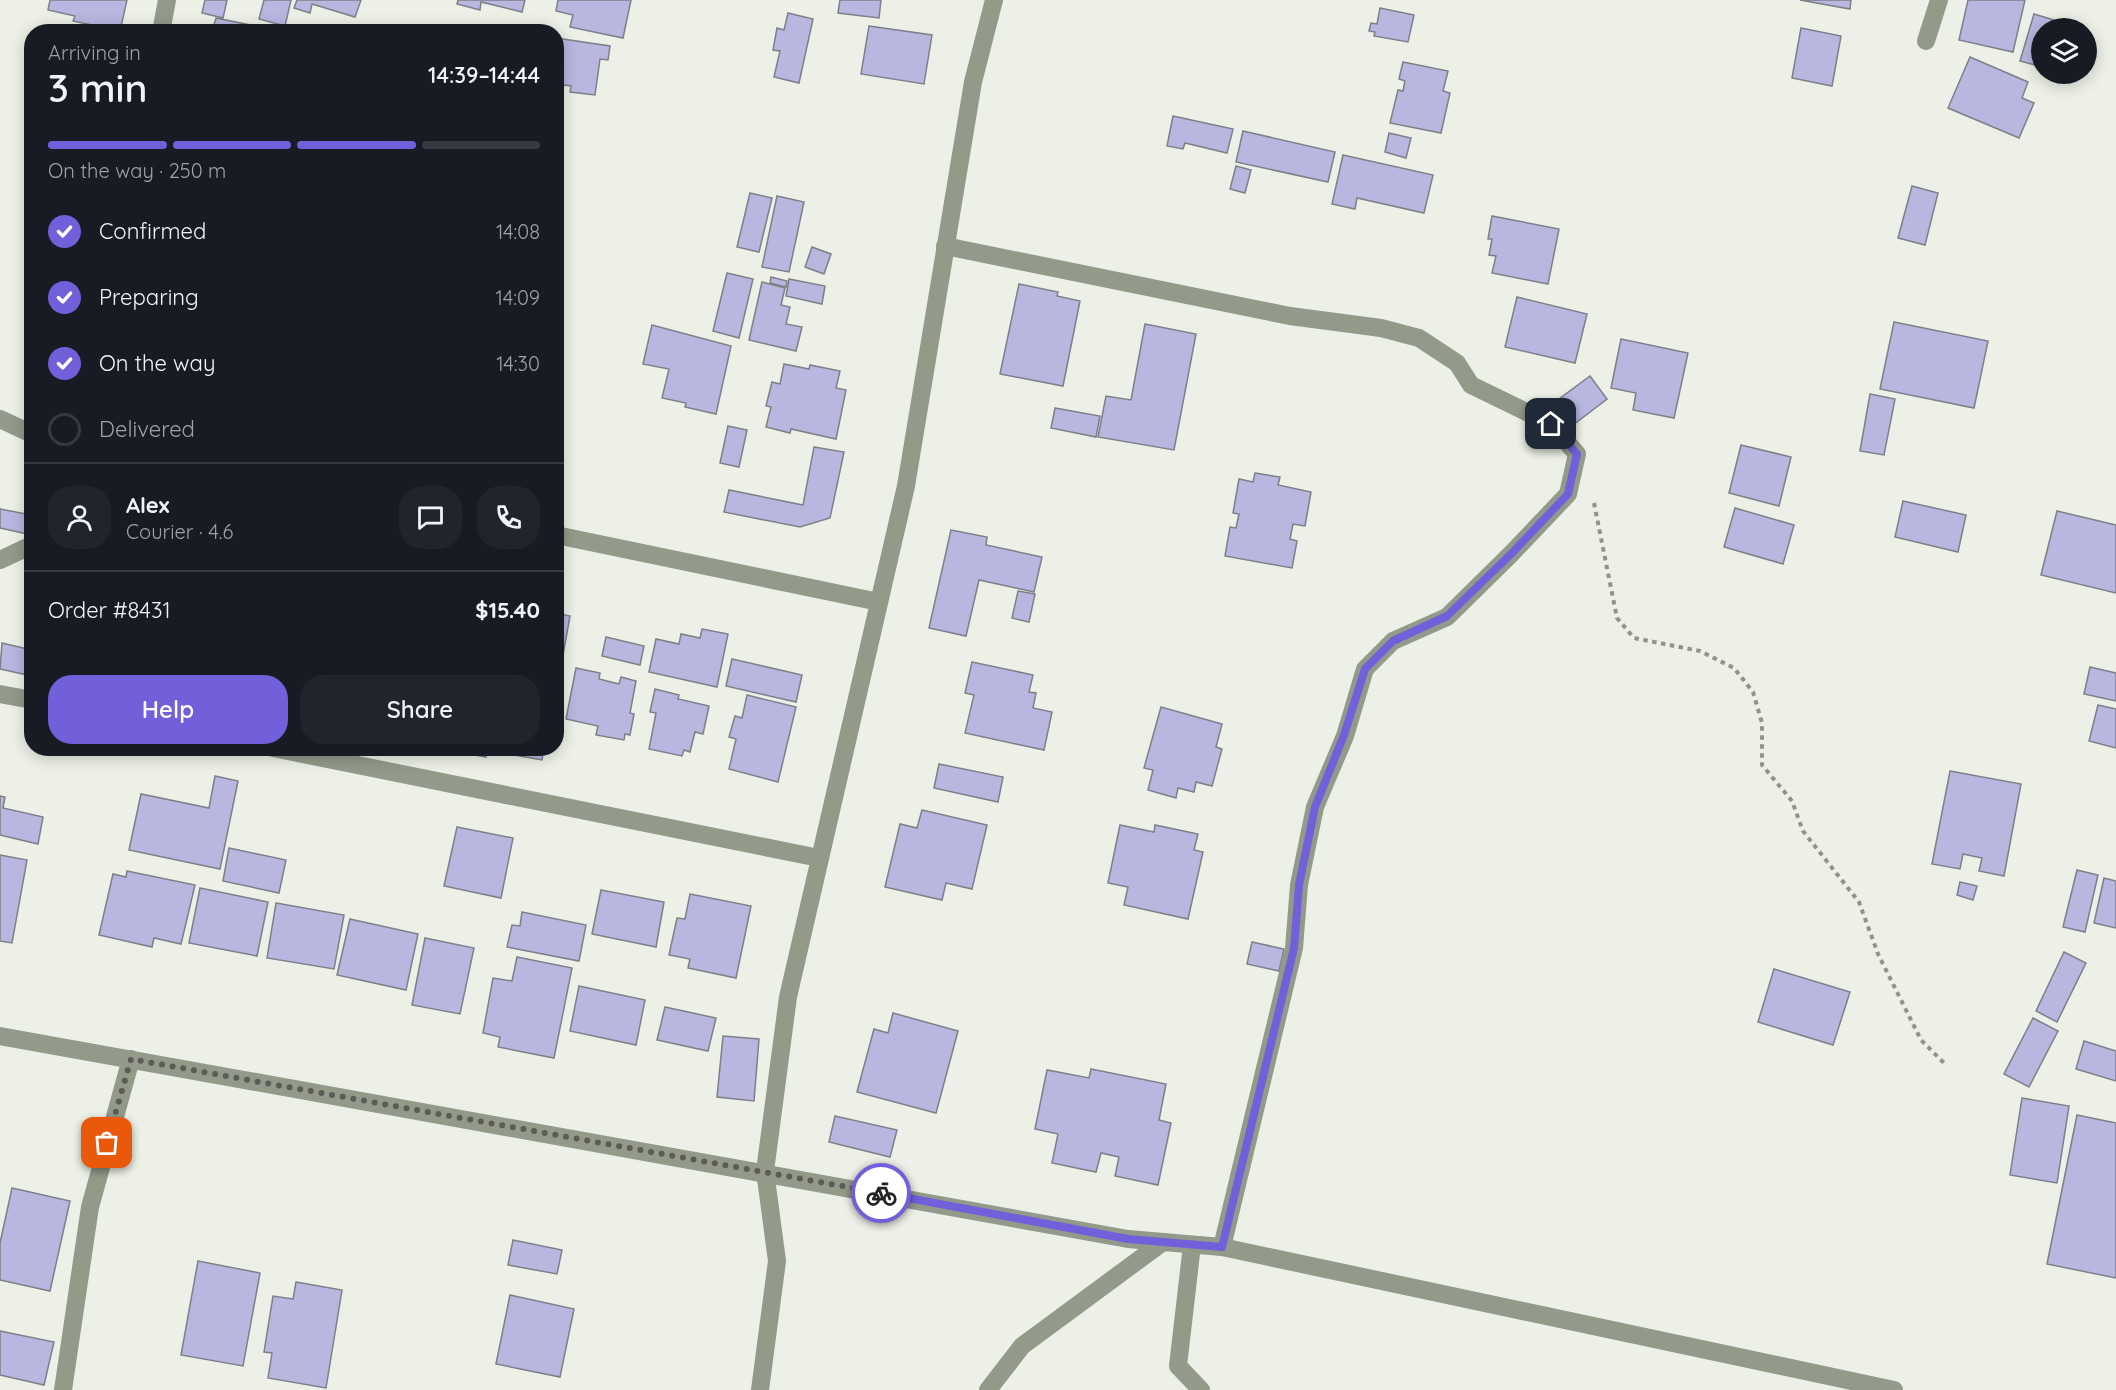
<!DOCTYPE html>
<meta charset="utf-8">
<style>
body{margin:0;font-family:Quicksand,sans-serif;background:#20242c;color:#f1f3f6;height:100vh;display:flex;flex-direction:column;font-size:22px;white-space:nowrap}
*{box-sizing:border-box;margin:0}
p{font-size:20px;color:#9ea1a6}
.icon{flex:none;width:33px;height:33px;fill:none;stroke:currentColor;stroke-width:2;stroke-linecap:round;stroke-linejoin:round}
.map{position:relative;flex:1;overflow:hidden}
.side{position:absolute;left:24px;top:24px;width:540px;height:732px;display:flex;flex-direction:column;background:#171b24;border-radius:24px;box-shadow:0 3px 15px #0003}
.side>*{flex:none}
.buttons{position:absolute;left:2031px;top:18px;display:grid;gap:12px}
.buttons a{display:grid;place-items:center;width:66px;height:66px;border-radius:50%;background:#171b24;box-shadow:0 3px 15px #0003;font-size:30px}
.pin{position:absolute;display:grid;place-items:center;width:51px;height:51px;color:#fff;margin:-26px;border-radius:12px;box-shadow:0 3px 9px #0006}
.courier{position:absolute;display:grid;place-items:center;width:60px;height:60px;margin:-30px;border:4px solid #7260db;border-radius:50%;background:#fff;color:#222;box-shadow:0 2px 8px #0007}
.overview em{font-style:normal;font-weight:600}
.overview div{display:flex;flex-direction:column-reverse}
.overview{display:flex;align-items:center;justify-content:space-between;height:102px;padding:0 24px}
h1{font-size:39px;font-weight:600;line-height:45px}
.bar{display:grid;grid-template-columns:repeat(4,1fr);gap:9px 6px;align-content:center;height:72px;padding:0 24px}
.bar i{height:8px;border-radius:4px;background:#363941}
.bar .on{background:#7260db}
.bar p{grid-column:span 4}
.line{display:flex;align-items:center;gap:15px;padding:0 24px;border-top:2px solid #363941}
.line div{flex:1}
.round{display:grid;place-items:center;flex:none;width:63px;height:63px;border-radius:24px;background:#20242c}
ol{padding:0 24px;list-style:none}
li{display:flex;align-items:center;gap:18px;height:66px}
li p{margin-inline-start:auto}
li .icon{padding:6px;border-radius:50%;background:#7260db;color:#fff;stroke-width:4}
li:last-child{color:#9ea1a6}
li i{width:33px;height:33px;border:3px solid #363941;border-radius:50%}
.primary-button{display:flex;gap:12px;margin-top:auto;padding:12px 24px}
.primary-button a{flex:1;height:69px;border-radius:24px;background:#7260db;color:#fff;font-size:24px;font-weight:600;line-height:69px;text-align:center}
.primary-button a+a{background:#20242c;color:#f1f3f6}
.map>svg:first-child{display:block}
</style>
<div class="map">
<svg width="2116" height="1390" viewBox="0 0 2116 1390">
<rect width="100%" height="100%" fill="#ecf0e6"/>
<g fill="#b8b7e0" stroke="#7f7f88" stroke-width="1.5">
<path d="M50,0H127L120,31L73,21L75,16L48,10Z"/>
<path d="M205,0H227L223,18L202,13Z"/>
<path d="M264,0H291L285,26L259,19Z"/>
<path d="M297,0H361L355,17L312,4L310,13L294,8Z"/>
<path d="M458,0H525L522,12L481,2L480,10L457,4Z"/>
<path d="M558,0H631L623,38L570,27L573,15L556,11Z"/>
<path d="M840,0H881L879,18L838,13Z"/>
<path d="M1800,0H1851L1850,9Z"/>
<path d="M1968,0H2025L2013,52L1959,40Z"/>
<path d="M1380,8L1414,15L1408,42L1374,36L1375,32L1369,31L1371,23L1377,24Z"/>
<path d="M788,13L813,19L799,83L774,77L780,51L773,50L777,28L784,30Z"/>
<path d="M2034,14L2077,27L2042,28V67L2020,61Z"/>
<path d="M216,18L275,30L208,32L209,26L213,28Z"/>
<path d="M869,26L932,35L924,84L861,74Z"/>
<path d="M1801,28L1841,36L1832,86L1792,78Z"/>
<path d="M556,38L610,46L608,60L600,59L595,95L570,92L571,86L556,84Z"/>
<path d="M1970,57L2028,82L2022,98L2034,103L2019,138L1948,108Z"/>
<path d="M1403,62L1448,71L1443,91L1450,93L1441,133L1390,123L1398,90L1403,91L1405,81L1399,79Z"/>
<path d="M1173,116L1233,129L1227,153L1185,143L1183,149L1167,146Z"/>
<path d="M1243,131L1335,152L1328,182L1236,162Z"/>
<path d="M1389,133L1411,138L1406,158L1385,152Z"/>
<path d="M1343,155L1433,175L1424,213L1357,198L1355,209L1332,204Z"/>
<path d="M1236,166L1251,170L1245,193L1230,189Z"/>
<path d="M1912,186L1938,193L1925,245L1898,238Z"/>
<path d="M750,193L772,198L759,252L737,247Z"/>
<path d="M777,196L804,202L789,272L762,267Z"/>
<path d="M1492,216L1559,229L1548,284L1492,273L1496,256L1489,255L1492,239H1488Z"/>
<path d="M812,247L831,254L824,274L805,267Z"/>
<path d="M727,273L753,279L739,338L713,331Z"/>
<path d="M771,277L787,281L786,287L770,283Z"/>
<path d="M789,279L825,286L822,304L786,296Z"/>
<path d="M762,282L785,288L781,305L790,307L786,324L802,327L796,351L749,340Z"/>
<path d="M1019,284L1058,292L1057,296L1080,301L1063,386L1000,374Z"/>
<path d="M1517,297L1587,314L1575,363L1505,347Z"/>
<path d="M1894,322L1988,341L1974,408L1880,389Z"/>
<path d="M1145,324L1196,334L1174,450L1098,437L1106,396L1131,400Z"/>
<path d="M652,325L731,346L716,414L685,407L686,403L662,398L669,369L643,364Z"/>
<path d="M1621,339L1688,353L1674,418L1633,410L1636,393L1611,388Z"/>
<path d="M784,364L809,369L810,365L840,371L836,388L846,390L836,439L791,429L790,433L766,427L771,407L766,406L772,382L780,384Z"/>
<path d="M1590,376L1607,399L1573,425L1555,402Z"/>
<path d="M1870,394L1895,399L1884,455L1860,451Z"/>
<path d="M1055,408L1100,416L1096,437L1051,428Z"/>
<path d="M728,426L747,430L739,467L720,463Z"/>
<path d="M1741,445L1791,457L1779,506L1729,493Z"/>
<path d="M814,447L844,452L830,518L800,527L724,512L729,490L803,505Z"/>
<path d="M1255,473L1280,477L1278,485L1311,492L1305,526L1293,524L1290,539L1297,541L1292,568L1225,556L1230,527L1236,528L1239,514L1233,513L1239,479L1253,482Z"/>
<path d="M1903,501L1966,515L1958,552L1895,537Z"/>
<path d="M1735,508L1794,525L1783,564L1724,547Z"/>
<path d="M0,509L32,515V535L0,528Z"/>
<path d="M2057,511L2116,525V593L2041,575Z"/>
<path d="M951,530L987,537L986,545L1042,557L1034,592L979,580L966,636L929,628Z"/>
<path d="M1018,591L1035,594L1029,622L1012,618Z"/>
<path d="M556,613L570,616L563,655L556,653Z"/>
<path d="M702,629L728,634L717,687L649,672L656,639L679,644L681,634L700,638Z"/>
<path d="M606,637L644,646L640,665L602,656Z"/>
<path d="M2,643L32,650V676L0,669Z"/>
<path d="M732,659L802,675L796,702L726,686Z"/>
<path d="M556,662L563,663L556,700Z"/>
<path d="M972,662L1033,675L1029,692L1036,693L1033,708L1052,712L1044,750L965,733L974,695L965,693Z"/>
<path d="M2090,667L2116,673V701L2084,694Z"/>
<path d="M576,668L600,673L599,679L619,684L621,677L636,681L630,713L634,714L630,735L625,734L624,740L596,735L598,726L566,719Z"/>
<path d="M655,689L679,695L678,699L709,706L703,734L695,732L690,752L684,750L682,756L649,749L656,713L650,712Z"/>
<path d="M747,695L796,707L778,782L729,769L736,739L729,737L735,716L742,718Z"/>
<path d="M2098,705L2116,709V748L2089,741Z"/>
<path d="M1161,707L1222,724L1216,747L1222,749L1212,786L1196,782L1194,792L1178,788L1176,798L1148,790L1153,770L1144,768Z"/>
<path d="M465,748H487L486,757L464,753Z"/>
<path d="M509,748H544L542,760L508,754Z"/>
<path d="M939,764L1003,777L998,802L934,788Z"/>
<path d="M1950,771L2021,784L2004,876L1979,871L1982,858L1963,854L1960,869L1932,864Z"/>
<path d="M215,776L238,781L220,869L129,850L141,794L209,808Z"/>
<path d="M0,796L5,797L3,808L43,817L38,844L0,835Z"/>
<path d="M922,810L987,825L972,889L946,883L942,900L885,887L900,824L917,828Z"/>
<path d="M1120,825L1154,832L1155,825L1198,834L1194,850L1203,852L1188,919L1124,905L1128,887L1108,883Z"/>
<path d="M457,827L513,838L501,898L444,886Z"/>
<path d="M229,848L286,860L279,893L223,881Z"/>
<path d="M0,855L27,860L12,943L0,941Z"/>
<path d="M2077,870L2098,875L2085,932L2063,927Z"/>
<path d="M127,871L195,885L181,944L154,938L152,947L99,935L113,874L126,877Z"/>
<path d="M2104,878L2116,881V928L2094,923Z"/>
<path d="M1960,882L1977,886L1973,900L1957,895Z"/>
<path d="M200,888L268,902L257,956L189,943Z"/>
<path d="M601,890L664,902L656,947L592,934Z"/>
<path d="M690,894L751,906L736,978L688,968L690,959L669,955L677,918L685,919Z"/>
<path d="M276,903L344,915L334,969L267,958Z"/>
<path d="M522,912L586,925L579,961L507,947L512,925L520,926Z"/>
<path d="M350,919L418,934L406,990L337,975Z"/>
<path d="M425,938L474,948L460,1014L412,1005Z"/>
<path d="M1252,942L1284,949L1279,971L1247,964Z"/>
<path d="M2064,952L2086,963L2057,1022L2036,1011Z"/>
<path d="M517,957L572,968L554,1058L498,1047L500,1037L483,1033L493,978L512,981Z"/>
<path d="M1774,969L1850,992L1833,1045L1758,1022Z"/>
<path d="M579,986L645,1000L636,1045L570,1031Z"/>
<path d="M665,1007L716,1018L708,1051L657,1040Z"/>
<path d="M893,1013L958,1031L936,1113L857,1092L874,1029L888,1033Z"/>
<path d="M2033,1018L2058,1031L2029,1087L2004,1074Z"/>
<path d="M723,1036L759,1039L754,1101L717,1097Z"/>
<path d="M2084,1041L2116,1051V1081L2076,1069Z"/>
<path d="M1091,1069L1166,1084L1159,1120L1171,1123L1158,1185L1115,1176L1119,1157L1101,1153L1096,1172L1052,1163L1058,1134L1035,1129L1047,1070L1089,1078Z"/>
<path d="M2022,1098L2069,1106L2057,1183L2010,1175Z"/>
<path d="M2077,1115L2116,1123V1278L2047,1264Z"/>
<path d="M835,1116L897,1130L890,1157L829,1142Z"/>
<path d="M12,1188L70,1201L50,1291L0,1280V1243Z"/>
<path d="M513,1240L562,1250L557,1274L508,1265Z"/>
<path d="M198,1261L260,1273L243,1366L181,1355Z"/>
<path d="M296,1282L342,1290L326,1388L268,1378L272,1353L264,1352L273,1296L293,1299Z"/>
<path d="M510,1295L574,1309L560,1377L496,1364Z"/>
<path d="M0,1331L54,1342L44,1385L0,1375Z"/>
</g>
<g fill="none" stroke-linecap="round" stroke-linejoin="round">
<path stroke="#90938c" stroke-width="4" stroke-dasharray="4.5 4.5" stroke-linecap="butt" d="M1594,503L1617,618L1634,638L1700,651L1734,668L1753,692L1762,723V765L1792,801L1803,831L1859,902L1878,954L1921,1040L1944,1063"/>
<g stroke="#939a89" stroke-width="18">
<path d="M161,32L167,0"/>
<path d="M1926,41L1939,0"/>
<path d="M945,246L1290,316L1381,328L1419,338L1457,363L1471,385L1551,424L1577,454L1568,494L1511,554L1447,617L1393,641L1365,669L1345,736L1315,807L1299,885L1294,948L1222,1247"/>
<path d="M0,419L32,434"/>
<path d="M556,535L879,602"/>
<path d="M0,560L32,545"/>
<path d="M0,694L32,700"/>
<path d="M273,748L819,858"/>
<path d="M0,1036L1128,1239L1222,1247L1894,1390"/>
<path d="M1192,1245L1178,1366L1201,1390"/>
<path d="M63,1390L90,1207L131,1059"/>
<path d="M760,1390L777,1261L765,1171L788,997L906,486L973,82L994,0"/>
<path d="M988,1390L1022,1346L1163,1242"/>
</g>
</g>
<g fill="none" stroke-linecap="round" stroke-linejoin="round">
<path stroke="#5a5c56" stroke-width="6" stroke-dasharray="0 10.8" d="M107,1143L131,1059L881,1193"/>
<path stroke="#7260db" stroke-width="8" d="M881,1193L1128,1239L1222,1247L1294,948L1299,885L1315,807L1344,735L1365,669L1393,641L1447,616L1511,554L1568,494L1577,454L1551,424"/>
</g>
</svg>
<div class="buttons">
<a><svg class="icon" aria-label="layers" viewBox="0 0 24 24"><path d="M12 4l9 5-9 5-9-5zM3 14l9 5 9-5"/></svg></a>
</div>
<div class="pin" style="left:107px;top:1143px;background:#ea580c"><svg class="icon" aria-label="bag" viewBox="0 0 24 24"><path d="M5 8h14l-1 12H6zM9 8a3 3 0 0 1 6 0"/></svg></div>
<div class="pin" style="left:1551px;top:424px;background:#1f2937"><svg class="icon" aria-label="home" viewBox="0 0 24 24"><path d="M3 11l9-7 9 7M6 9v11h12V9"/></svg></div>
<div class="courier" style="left:881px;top:1193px"><svg class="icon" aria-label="bike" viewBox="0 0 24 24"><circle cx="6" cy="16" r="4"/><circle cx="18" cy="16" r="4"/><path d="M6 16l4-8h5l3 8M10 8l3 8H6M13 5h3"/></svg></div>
<section class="side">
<div class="overview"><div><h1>3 min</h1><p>Arriving in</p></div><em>14:39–14:44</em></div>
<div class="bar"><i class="on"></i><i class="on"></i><i class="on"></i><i></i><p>On the way · 250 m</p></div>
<ol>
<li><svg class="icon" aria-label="check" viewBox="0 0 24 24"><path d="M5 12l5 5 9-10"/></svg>Confirmed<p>14:08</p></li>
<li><svg class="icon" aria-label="check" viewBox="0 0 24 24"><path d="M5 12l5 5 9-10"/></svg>Preparing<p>14:09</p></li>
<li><svg class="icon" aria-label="check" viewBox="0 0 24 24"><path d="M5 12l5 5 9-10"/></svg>On the way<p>14:30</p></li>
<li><i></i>Delivered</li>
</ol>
<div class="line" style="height:108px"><a class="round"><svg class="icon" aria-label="person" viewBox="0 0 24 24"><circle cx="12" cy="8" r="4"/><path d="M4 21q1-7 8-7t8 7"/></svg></a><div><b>Alex</b><p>Courier · 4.6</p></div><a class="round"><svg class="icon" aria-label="chat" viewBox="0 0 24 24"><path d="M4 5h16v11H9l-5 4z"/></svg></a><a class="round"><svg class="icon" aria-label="phone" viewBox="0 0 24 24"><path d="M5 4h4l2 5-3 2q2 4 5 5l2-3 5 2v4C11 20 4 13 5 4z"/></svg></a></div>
<div class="line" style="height:78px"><div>Order #8431</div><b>$15.40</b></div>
<div class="primary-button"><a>Help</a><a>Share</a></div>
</section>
</div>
